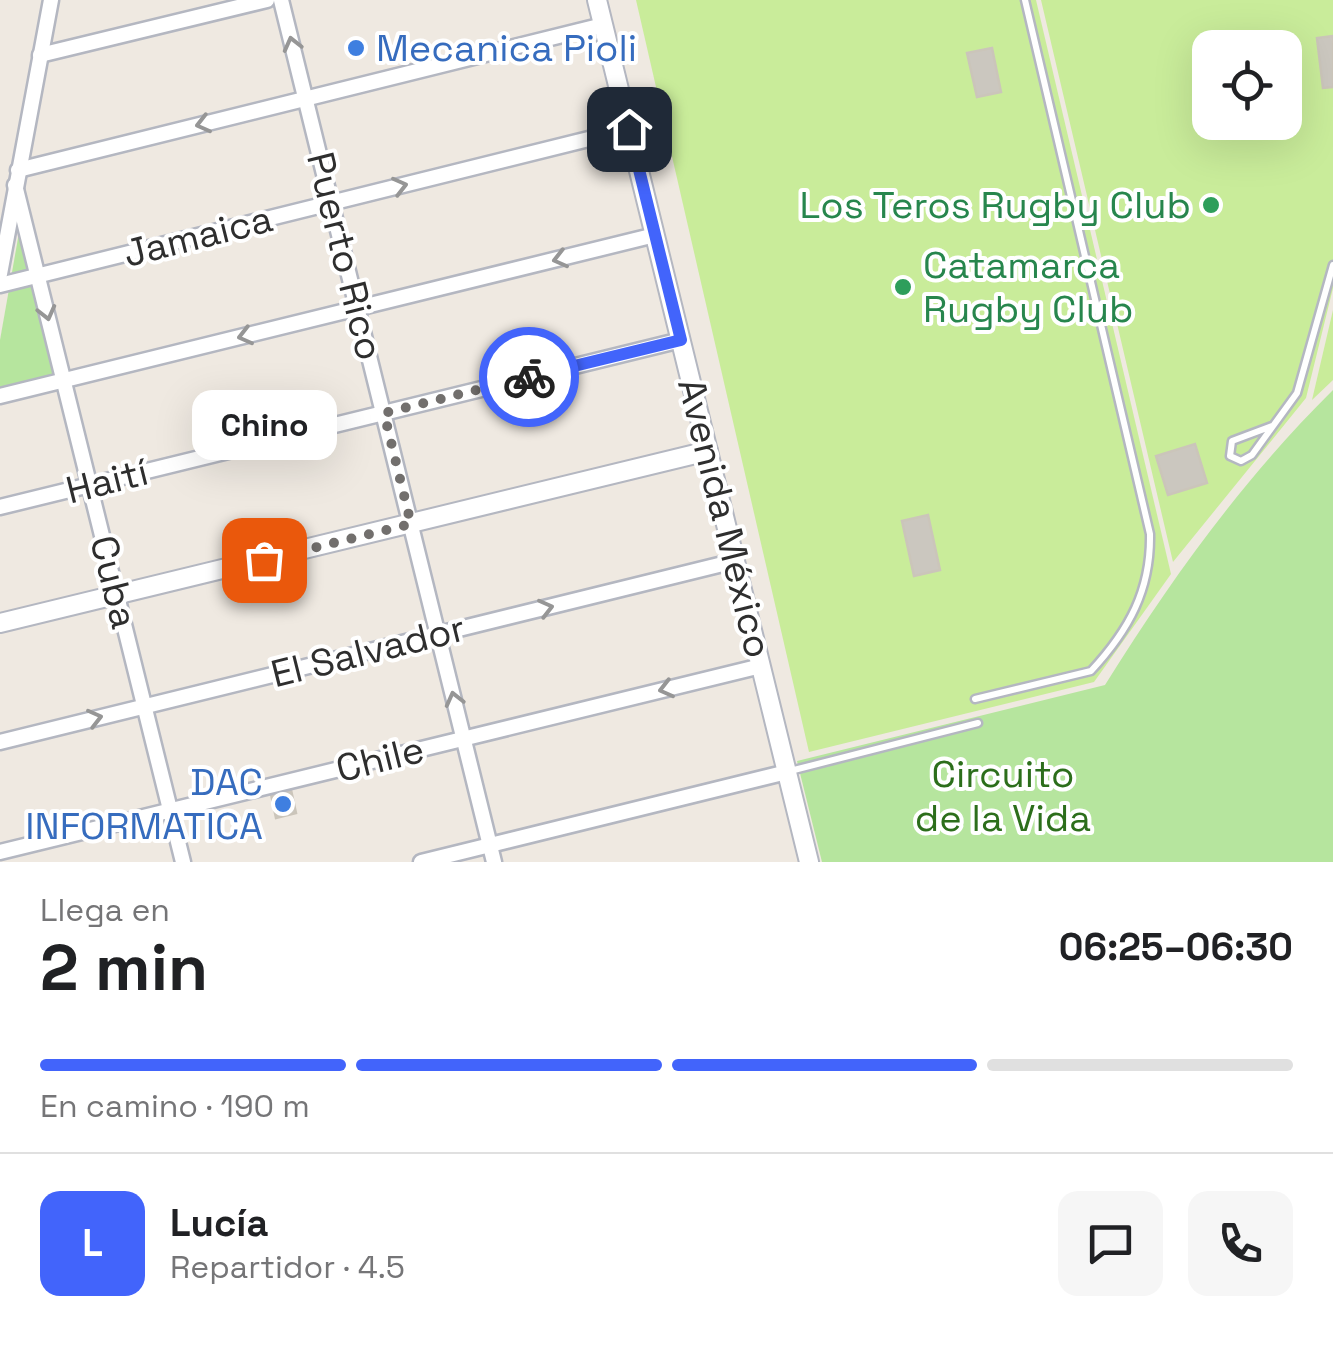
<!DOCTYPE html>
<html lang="es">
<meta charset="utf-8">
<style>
body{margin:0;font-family:"Space Grotesk",sans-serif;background:#f6f6f6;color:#202124;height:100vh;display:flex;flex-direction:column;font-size:38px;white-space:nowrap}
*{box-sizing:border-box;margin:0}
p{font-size:32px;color:#757577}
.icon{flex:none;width:55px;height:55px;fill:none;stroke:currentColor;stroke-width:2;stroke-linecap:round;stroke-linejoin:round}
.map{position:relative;height:862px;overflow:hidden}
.sheet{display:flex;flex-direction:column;background:#fff;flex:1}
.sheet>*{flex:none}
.fabs{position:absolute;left:1192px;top:30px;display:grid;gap:20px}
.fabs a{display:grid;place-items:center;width:110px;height:110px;border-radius:20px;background:#fff;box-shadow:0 10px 40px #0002;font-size:50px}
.pin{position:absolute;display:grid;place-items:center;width:85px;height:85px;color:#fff;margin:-42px;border-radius:20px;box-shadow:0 5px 15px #0006}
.courier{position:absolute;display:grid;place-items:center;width:100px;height:100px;margin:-50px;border:8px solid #4264fb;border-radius:50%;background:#fff;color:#222;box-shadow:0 2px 12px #0007}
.bubble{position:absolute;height:70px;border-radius:20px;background:#fff;box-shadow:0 10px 40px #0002;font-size:32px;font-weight:800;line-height:70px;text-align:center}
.overview em{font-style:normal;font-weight:800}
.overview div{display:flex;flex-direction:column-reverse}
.overview{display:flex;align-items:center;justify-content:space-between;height:170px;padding:0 40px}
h1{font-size:65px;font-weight:800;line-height:75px}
.bar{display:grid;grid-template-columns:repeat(4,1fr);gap:15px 10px;align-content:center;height:120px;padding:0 40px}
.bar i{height:12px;border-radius:8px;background:#e0e0e0}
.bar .on{background:#4264fb}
.bar p{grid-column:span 4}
.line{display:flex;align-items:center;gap:25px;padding:0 40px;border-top:2px solid #e0e0e0}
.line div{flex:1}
.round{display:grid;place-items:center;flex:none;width:105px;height:105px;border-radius:20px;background:#f6f6f6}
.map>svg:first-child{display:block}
</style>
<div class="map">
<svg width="1333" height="862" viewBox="0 0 1333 862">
<rect width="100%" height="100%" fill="#efe9e1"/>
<g fill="#b6e59e">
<path d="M20,227L54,372L49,378L6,389L0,387V340Z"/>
<path d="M1333,390V862H822L797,761L1105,685C1171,579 1244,478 1333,390Z"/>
</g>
<g fill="#c9ec9a" fill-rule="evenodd">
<path d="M636,0H1036L1171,574L1094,682L809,752Z"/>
<path d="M1041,0H1333V288L1306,398L1173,562ZM1210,48H1285V122H1210Z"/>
<path d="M1333,310V380L1312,400Z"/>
</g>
<g fill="#cbc7bf" stroke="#cbc5ba" stroke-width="2.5">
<path d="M1333,36V87L1323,88L1317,38Z"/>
<path d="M992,48L1001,92L977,97L967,53Z"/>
<path d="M1195,444L1207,483L1168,495L1156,456Z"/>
<path d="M928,515L940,570L914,576L902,521Z"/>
<path d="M291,790L296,813L276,818L271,794Z"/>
</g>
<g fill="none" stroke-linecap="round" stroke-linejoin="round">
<defs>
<g id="lane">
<path d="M1272,426L1232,441L1230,456L1241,461L1252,455L1297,393L1333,265"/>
<path d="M975,699L1091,671C1129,630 1151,590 1150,534L1025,0"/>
<path d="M790,771L978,723"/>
</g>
<g id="street">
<path d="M281,0L494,862"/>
<path d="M40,55L267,0"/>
<path d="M18,170L603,25"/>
<path d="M15,185L183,862"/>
<path d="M0,274L51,0"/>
<path d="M0,285L629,129"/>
<path d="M0,396L655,235"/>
<path d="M0,507L681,340"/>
<path d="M0,742L735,561"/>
<path d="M0,852L761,666"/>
<path d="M421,862L787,772"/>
</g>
<g id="secondary">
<path d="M597,0L809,862"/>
<path d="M0,623L708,451"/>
</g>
</defs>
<use href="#lane" stroke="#b4b7c1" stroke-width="11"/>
<use href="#street" stroke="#b4b7c1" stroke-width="19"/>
<use href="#secondary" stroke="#b4b7c1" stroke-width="22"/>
<use href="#lane" stroke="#fff" stroke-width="6"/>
<use href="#street" stroke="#fff" stroke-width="14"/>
<use href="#secondary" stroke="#fff" stroke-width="18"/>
</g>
<defs><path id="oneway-chevron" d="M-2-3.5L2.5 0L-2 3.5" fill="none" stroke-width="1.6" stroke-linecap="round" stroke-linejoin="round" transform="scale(2.5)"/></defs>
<g stroke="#969696">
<use href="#oneway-chevron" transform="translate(292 44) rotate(-104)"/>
<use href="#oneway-chevron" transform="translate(203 124) rotate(166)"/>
<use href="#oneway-chevron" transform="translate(400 186) rotate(-14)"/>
<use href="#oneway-chevron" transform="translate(560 259) rotate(166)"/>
<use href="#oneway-chevron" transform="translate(47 313) rotate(76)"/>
<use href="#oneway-chevron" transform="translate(245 336) rotate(166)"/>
<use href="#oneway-chevron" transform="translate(546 608) rotate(-14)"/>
<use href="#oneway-chevron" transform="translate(666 689) rotate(166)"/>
<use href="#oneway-chevron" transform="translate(454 699) rotate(-104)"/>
<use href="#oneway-chevron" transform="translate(95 718) rotate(-14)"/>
</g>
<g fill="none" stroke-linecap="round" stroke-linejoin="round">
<path stroke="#726f6d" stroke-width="10" stroke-dasharray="0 18" d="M264,560L411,524L384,413L529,377"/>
<path stroke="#4264fb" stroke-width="12" d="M529,377L681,340L629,129"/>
</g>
<g fill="#3f7fe0" stroke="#fff" stroke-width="4">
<circle cx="356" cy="48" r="10"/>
<circle cx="283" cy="804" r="10"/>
</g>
<g fill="#2e9e5b" stroke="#fff" stroke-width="4">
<circle cx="1211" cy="205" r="10"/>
<circle cx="903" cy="287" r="10"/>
</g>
<g text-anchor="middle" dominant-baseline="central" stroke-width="8" stroke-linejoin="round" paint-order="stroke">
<g font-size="38" fill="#366cbe" stroke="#fff" text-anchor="start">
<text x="376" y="48">Mecanica Pioli</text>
<text x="263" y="782" text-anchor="end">DAC<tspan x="263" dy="44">INFORMATICA</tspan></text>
</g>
<g font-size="38" fill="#27864d" stroke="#fff" text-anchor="end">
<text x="1191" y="205">Los Teros Rugby Club</text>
<text x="923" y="265" text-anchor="start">Catamarca<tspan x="923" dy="44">Rugby Club</tspan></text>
</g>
<g font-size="38" fill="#2e2e2e" stroke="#fff">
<text transform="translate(198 236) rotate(-14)">Jamaica</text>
<text transform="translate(345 256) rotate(76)">Puerto Rico</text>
<text transform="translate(107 481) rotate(-14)">Haití</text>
<text transform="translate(725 518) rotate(76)">Avenida México</text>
<text transform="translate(114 582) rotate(76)">Cuba</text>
<text transform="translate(368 651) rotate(-14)">El Salvador</text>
<text transform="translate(380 759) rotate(-14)">Chile</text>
</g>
<g font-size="38" fill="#2c6e1b" stroke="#fff">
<text x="1003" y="774">Circuito<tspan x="1003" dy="44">de la Vida</tspan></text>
</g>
</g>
</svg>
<div class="fabs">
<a><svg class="icon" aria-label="locate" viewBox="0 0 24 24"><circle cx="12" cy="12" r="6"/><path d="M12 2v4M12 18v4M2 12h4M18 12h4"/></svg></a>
</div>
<div class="pin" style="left:264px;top:560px;background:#ea580c"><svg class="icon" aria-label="bag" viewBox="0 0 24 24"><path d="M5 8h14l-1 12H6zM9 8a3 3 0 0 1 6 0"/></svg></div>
<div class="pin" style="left:629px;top:129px;background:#1f2937"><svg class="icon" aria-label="home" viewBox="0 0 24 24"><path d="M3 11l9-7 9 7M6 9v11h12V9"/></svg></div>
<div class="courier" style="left:529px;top:377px"><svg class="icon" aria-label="bike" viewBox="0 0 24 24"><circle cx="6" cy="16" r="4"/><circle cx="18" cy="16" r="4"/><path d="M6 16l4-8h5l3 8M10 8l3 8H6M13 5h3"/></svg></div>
<div class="bubble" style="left:192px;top:390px;width:145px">Chino</div>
</div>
<section class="sheet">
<div class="overview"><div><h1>2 min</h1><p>Llega en</p></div><em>06:25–06:30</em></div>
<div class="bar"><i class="on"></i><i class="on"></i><i class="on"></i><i></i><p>En camino · 190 m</p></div>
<div class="line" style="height:180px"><b class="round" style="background:#4264fb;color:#fff">L</b><div><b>Lucía</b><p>Repartidor · 4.5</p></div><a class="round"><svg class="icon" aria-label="chat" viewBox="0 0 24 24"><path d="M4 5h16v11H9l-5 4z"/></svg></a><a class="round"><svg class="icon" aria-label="phone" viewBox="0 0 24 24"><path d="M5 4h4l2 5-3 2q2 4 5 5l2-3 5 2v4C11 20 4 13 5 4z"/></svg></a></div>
</section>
